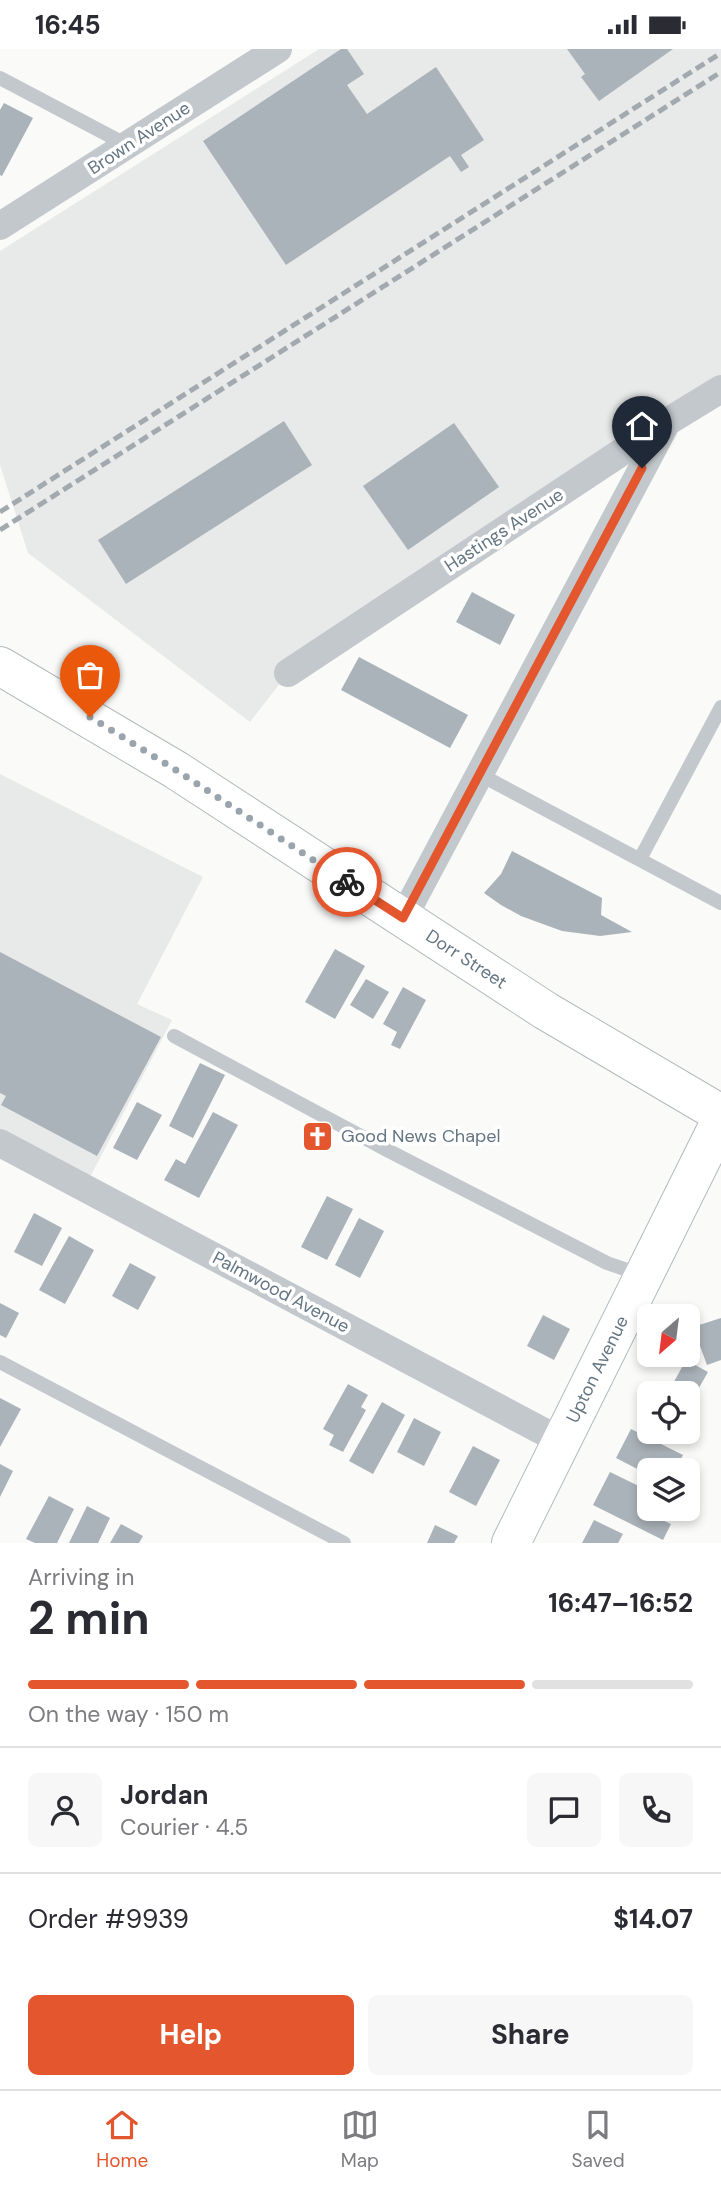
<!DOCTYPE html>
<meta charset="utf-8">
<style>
body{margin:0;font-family:"DM Sans",sans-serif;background:#f7f7f7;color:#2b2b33;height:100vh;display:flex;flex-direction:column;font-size:26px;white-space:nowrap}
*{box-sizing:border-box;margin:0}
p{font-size:23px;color:#7c7c81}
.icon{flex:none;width:38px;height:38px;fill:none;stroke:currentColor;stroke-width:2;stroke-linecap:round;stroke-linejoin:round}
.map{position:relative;height:1494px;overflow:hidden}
.sheet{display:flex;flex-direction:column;background:#fff;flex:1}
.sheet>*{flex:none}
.needle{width:46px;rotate:208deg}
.fabs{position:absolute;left:637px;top:1255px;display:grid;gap:14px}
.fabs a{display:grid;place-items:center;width:63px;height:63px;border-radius:10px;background:#fff;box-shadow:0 4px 10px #0003;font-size:35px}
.pin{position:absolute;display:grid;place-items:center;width:60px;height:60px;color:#fff;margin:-72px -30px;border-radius:50% 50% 50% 0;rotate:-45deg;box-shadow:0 0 7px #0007}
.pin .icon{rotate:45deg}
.courier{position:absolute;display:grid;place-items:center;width:70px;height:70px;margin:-35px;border:5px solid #e4572e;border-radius:50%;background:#fff;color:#222;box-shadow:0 2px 9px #0007}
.overview em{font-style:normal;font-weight:700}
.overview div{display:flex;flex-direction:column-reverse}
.overview{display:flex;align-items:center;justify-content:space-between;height:119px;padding:0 28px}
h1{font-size:46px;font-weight:700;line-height:52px}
.bar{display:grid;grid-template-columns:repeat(4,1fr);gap:10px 7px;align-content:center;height:84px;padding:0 28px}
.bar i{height:9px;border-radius:5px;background:#e1e1e2}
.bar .selected{background:#e4572e}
.bar p{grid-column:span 4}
.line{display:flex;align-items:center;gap:18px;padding:0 28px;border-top:2px solid #e1e1e2}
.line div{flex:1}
.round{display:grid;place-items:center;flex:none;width:74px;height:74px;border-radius:10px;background:#f7f7f7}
.button{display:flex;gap:14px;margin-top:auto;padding:14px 28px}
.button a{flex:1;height:80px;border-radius:10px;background:#e4572e;color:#fff;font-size:28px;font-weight:700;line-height:80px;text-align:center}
.button a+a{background:#f7f7f7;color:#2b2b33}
.status{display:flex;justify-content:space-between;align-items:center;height:49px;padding:0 35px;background:#fff;direction:ltr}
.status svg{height:19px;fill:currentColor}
.dock{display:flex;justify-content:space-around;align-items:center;height:98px;border-top:2px solid #e1e1e2;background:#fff;font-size:19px;color:#7c7c81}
.dock a{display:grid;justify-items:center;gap:4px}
.dock .selected{color:#e4572e}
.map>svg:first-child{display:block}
</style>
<div class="status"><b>16:45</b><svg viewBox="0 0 49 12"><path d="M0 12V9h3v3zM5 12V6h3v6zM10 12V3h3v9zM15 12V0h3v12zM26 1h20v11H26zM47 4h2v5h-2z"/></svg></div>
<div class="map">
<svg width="721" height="1494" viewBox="0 0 721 1494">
<rect width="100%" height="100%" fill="#fafaf8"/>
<g fill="#e8e9e9">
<path d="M319,0H721V346L288,624L250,673L28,504L0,416V202Z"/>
<path d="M0,725L203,828L137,955L172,971L89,1130L0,1083Z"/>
</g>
<g fill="#aab3b9">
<path d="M341,0H347L364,25L347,36L367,65L436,18L484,91L461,106L469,118L461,123L450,107L286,216L203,92Z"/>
<path d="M567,0H673L599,52L581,28L585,25Z"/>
<path d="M4,54L33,69L2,127L0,126V61Z"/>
<path d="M284,372L312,416L126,535L98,491Z"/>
<path d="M454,374L499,438L408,501L363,437Z"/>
<path d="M472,543L515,566L500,596L456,573Z"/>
<path d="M359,608L468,666L450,699L341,641Z"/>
<path d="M512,802L602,849L601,866L632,883L600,887L562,882L521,867L501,856L484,844L501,825Z"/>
<path d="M335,900L365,917L335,970L305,953Z"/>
<path d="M0,903L161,988L97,1107L1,1056L6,1047L0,1044Z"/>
<path d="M366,930L389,943L373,970L350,956Z"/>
<path d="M403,938L426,951L400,1000L391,996L397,983L383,975Z"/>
<path d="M200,1014L225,1026L193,1089L169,1077Z"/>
<path d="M137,1053L162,1066L137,1111L113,1099Z"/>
<path d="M213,1063L238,1076L199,1149L164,1131L176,1110L185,1115Z"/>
<path d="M327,1147L353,1160L327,1211L301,1198Z"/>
<path d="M34,1164L62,1179L42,1217L14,1203Z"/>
<path d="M359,1169L384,1182L360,1229L335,1216Z"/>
<path d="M69,1187L94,1201L65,1255L39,1241Z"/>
<path d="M130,1214L156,1228L138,1261L112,1247Z"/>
<path d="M0,1254L19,1264L6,1289L0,1286Z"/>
<path d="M543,1266L570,1280L554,1311L527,1297Z"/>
<path d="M721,1269V1311L707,1316L693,1278Z"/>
<path d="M686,1311L708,1323L692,1351L688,1348V1344H681L671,1338Z"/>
<path d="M652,1334L670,1344H649V1366L638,1360Z"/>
<path d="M348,1335L368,1346L361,1358L366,1361L343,1403L329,1396L334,1386L323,1380Z"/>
<path d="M0,1349L21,1360L0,1398Z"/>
<path d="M382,1353L405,1366L373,1425L349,1412Z"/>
<path d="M414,1369L441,1383L424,1417L397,1403Z"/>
<path d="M631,1380L683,1406L675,1421H649V1426L616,1409Z"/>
<path d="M473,1397L500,1411L476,1457L449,1443Z"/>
<path d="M0,1415L13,1422L0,1448Z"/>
<path d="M610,1423L649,1442V1460H662L658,1469L671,1475L663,1491L593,1456Z"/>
<path d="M49,1447L74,1460L57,1494H35L26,1490Z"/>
<path d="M87,1457L110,1469L98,1494H69Z"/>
<path d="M594,1471L623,1485L618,1494H582Z"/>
<path d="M121,1475L143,1487L139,1494H110Z"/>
<path d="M435,1476L458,1487L454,1494H427Z"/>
</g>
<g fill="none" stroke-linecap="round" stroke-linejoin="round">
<defs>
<g id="secondary">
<path id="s1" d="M0,617L176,721L546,962L721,1065"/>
<path id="s2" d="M511,1494L721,1071"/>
</g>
</defs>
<use href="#secondary" stroke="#b3babf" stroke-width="40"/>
<g stroke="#c3c8cc" stroke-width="14">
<path d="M0,29L127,96"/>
<path d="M479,725L721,854"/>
<path d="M640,810L721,658"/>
<path d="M174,987L387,1101L607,1214L642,1226"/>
<path d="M0,1313L344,1494"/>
</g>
<g stroke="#c3c8cc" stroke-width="28">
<path d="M0,177L278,0"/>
<path d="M288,624L667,373L721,340"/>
<path d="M403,869L667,373"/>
<path d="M0,1094L561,1392"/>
</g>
<use href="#secondary" stroke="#fff" stroke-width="38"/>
<g stroke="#a2aab0" stroke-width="5" stroke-dasharray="10 5" stroke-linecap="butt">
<path d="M0,463L721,4"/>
<path d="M0,481L721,23"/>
</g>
</g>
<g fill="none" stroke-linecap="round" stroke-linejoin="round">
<path stroke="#99a4ac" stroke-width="7" stroke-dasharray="0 12.6" d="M90,668L176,721L347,833"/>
<path stroke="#e4572e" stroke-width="9" d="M347,833L403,869L642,419"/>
</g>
<defs>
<symbol id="church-square" viewBox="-11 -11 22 22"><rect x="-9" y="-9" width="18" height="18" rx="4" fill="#e4572e" stroke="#fff"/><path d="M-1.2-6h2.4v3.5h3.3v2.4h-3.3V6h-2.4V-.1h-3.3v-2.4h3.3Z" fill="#fff"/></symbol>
</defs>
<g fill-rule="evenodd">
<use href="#church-square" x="300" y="1070" width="35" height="35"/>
</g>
<g text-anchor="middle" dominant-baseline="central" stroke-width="7" stroke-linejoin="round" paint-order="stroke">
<g font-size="18" fill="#657683" stroke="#fff">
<text transform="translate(139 89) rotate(-33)">Brown Avenue</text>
<text transform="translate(504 481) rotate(-33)">Hastings Avenue</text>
<text stroke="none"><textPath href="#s1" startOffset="551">Dorr Street</textPath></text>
<text transform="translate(281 1243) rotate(28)">Palmwood Avenue</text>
<text stroke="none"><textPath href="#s2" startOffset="194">Upton Avenue</textPath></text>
</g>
<g font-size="18" fill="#657683" stroke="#fff" text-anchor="start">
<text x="341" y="1087">Good News Chapel</text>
</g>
</g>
</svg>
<div class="fabs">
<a><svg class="needle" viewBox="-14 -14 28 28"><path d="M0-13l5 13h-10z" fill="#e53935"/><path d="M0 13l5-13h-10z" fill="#7c7c81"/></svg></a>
<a><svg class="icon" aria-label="locate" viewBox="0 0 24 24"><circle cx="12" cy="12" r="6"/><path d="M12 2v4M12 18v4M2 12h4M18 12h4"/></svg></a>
<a><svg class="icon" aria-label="layers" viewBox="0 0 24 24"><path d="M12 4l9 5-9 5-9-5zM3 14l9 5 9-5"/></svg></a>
</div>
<div class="pin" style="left:90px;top:668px;background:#ea580c"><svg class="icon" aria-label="bag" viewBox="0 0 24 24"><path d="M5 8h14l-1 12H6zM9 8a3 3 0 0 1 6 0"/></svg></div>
<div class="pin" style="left:642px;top:419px;background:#1f2937"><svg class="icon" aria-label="home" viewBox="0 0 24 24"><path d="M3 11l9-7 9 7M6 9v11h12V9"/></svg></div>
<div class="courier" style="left:347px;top:833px"><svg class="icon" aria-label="bike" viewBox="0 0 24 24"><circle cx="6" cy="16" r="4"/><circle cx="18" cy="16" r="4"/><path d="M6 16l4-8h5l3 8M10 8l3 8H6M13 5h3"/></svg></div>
</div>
<section class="sheet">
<div class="overview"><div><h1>2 min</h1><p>Arriving in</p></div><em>16:47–16:52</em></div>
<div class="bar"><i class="selected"></i><i class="selected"></i><i class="selected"></i><i></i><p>On the way · 150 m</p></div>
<div class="line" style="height:126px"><a class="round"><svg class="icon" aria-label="person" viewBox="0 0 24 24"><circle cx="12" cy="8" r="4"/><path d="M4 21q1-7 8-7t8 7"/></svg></a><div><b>Jordan</b><p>Courier · 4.5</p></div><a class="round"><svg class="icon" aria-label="chat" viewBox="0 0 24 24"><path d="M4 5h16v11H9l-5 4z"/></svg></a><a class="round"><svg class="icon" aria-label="phone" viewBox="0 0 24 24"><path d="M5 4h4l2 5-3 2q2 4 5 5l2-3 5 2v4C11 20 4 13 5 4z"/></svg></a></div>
<div class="line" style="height:91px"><div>Order #9939</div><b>$14.07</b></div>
<div class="button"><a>Help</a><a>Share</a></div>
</section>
<nav class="dock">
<a class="selected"><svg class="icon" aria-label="home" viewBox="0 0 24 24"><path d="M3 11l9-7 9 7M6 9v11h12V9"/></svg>Home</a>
<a><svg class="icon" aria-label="map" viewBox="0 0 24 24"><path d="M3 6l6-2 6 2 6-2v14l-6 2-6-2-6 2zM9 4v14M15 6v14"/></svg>Map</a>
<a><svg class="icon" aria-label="saved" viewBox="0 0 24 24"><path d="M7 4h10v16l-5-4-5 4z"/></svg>Saved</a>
</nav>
